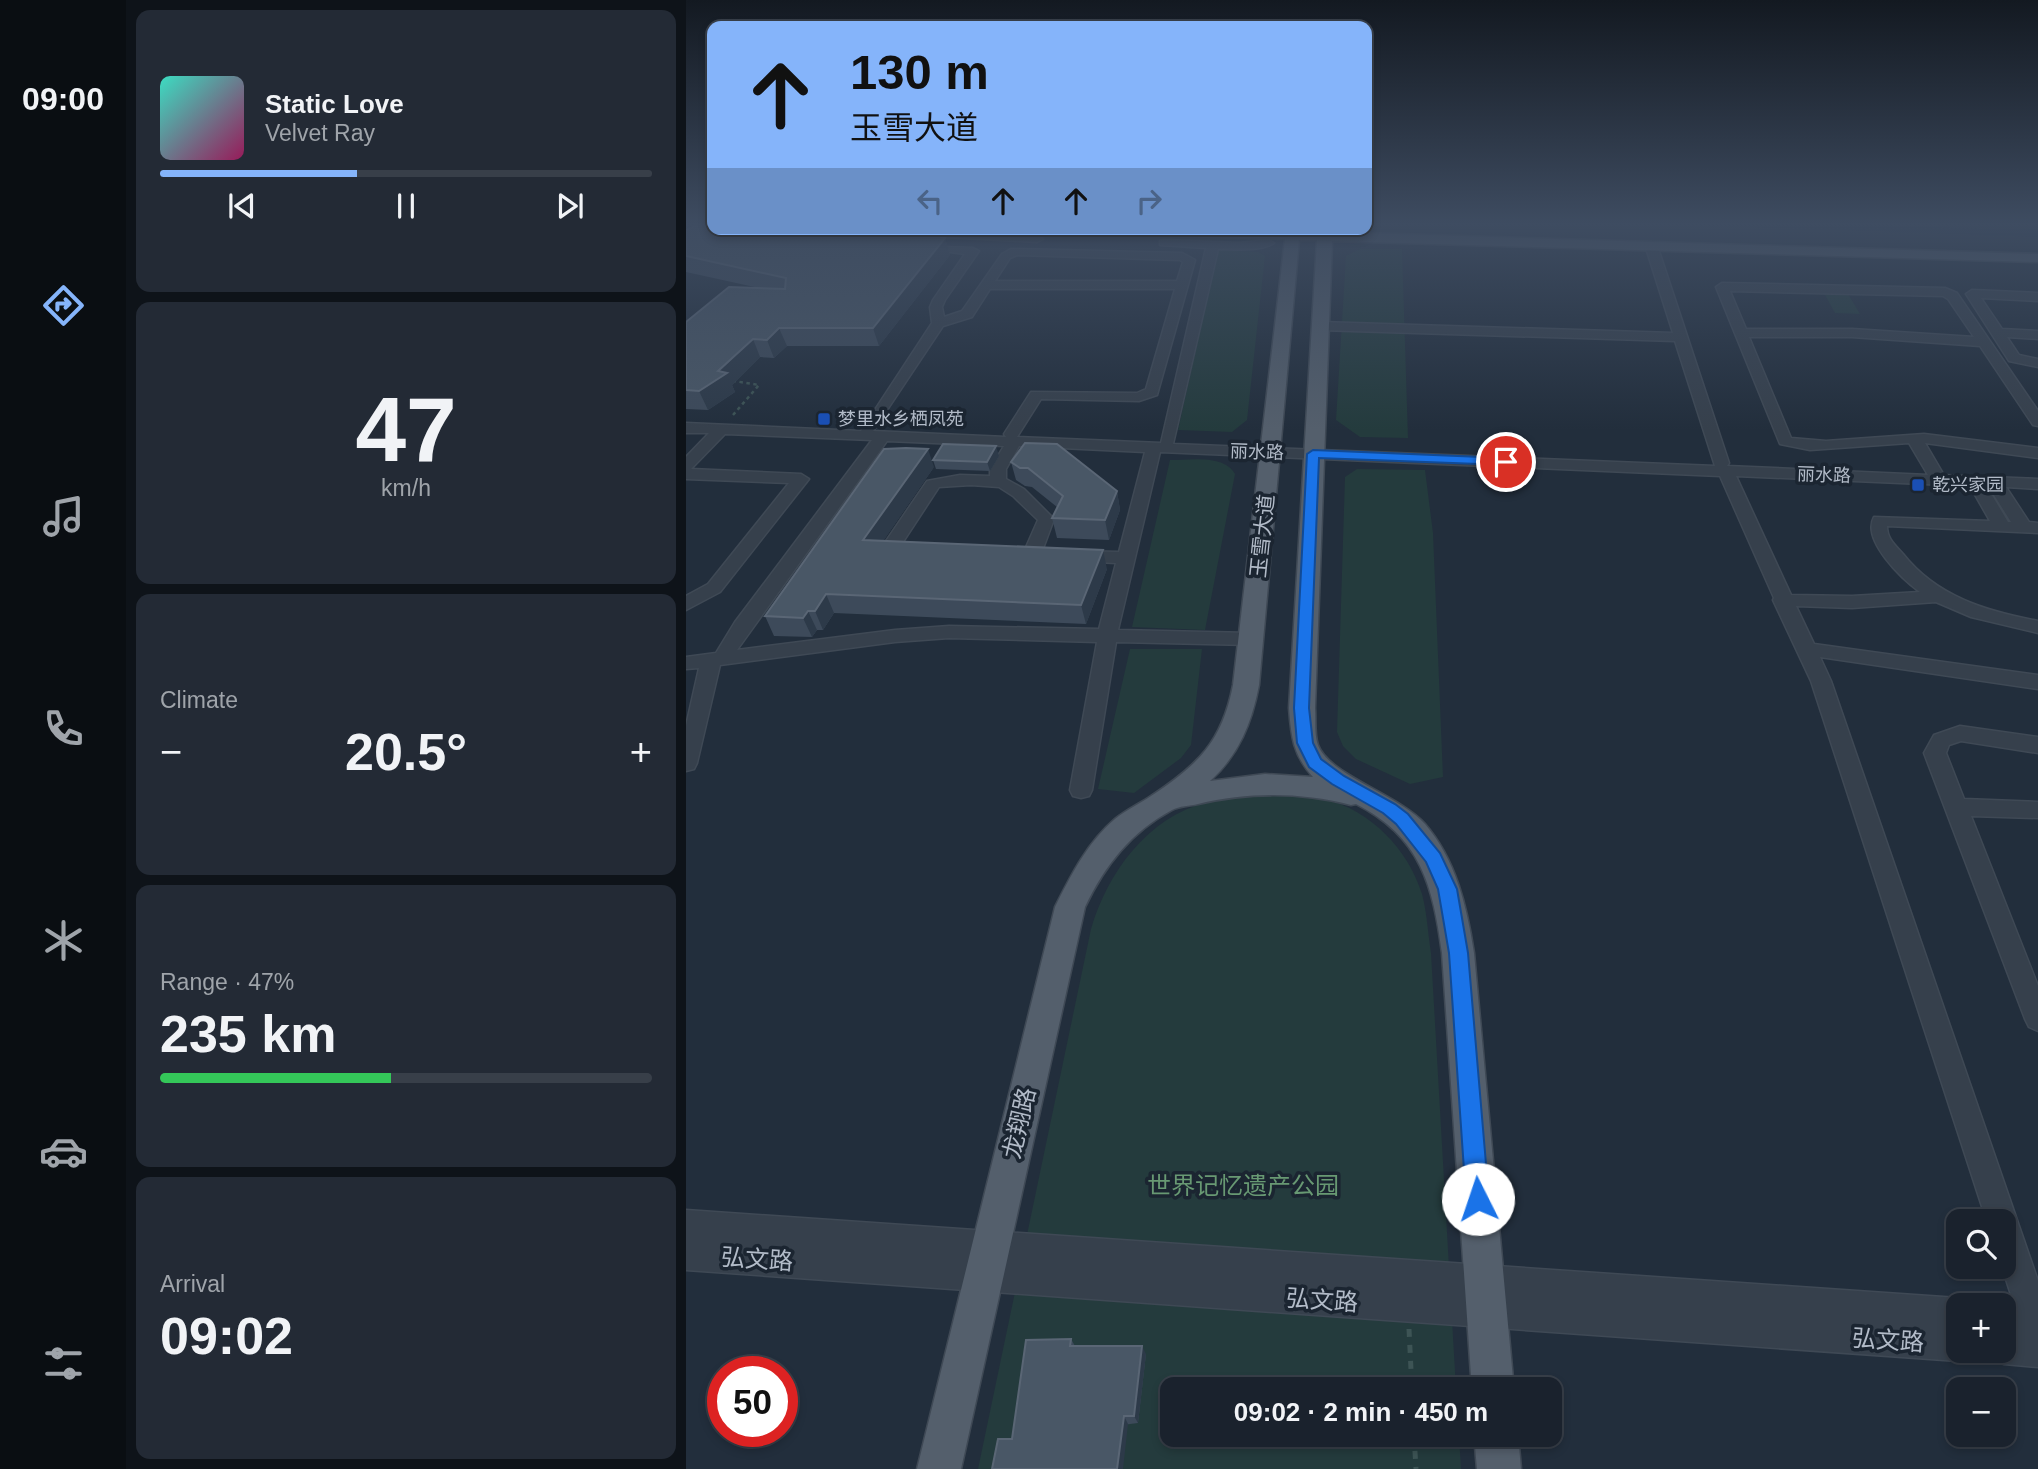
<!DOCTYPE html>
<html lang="en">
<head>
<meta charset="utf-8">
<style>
  :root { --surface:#1a222d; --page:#232a35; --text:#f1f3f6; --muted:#9fa4aa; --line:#383f49; --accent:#85b4fa }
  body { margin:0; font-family:Helvetica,"Noto Sans SC",sans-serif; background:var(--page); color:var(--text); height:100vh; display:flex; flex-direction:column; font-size:26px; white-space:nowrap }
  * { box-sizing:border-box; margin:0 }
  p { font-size:23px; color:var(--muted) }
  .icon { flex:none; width:38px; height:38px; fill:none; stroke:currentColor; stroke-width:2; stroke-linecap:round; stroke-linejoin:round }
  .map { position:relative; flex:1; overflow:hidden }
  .drawer { display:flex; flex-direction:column; gap:10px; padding:10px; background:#0e1319; width:560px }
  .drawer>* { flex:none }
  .hud { position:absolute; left:21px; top:21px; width:665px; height:214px; border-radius:14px; box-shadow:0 4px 10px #0003,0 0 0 2px var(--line); background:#85b4fa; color:#111; overflow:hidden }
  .tools { position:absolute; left:1260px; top:1209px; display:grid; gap:14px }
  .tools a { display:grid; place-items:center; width:70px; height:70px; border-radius:14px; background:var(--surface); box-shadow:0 4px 10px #0003,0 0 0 2px var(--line); font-size:35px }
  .speed { position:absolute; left:21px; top:1356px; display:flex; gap:14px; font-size:35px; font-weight:700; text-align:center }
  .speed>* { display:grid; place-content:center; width:91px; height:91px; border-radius:50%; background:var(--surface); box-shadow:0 4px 10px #0003,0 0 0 2px var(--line); line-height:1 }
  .speed .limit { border:10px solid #d22; background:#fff; color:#111 }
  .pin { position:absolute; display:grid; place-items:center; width:60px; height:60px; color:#fff; margin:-30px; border:4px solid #fff; border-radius:50%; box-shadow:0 2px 7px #0007 }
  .me { position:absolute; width:77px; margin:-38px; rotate:356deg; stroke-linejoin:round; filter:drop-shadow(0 0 5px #0008) }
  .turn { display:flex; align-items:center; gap:24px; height:147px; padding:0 28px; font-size:32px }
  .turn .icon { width:91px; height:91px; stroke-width:2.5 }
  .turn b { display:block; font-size:49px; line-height:60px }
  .lanes { display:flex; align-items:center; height:66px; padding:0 28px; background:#0003; justify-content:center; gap:35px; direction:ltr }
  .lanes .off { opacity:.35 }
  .big { font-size:52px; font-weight:600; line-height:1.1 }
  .drawer .card { flex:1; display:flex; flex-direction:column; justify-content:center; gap:10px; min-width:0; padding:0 24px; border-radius:14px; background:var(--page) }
  .drawer .dial { align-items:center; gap:0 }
  .dial b { font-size:91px; line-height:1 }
  .song { display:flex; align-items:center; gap:21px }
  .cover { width:84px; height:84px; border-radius:10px; background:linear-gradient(135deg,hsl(170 70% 55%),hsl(330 70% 35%)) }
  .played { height:7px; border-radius:4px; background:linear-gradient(90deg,var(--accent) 40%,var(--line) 40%) }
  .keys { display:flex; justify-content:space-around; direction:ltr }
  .heat { display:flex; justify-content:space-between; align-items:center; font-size:38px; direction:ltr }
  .charge { height:10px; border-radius:5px; background:linear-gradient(90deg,#34c759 47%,var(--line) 0) }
  .trip { position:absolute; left:474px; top:1377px; width:402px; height:70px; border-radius:14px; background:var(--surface); box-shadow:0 4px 10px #0003,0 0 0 2px var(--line); font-weight:600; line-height:70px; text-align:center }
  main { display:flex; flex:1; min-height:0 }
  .tabs { display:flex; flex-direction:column; width:126px; justify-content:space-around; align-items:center; background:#0a0e12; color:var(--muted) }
  .tabs .icon { width:49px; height:49px }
  .tabs .selected { color:var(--accent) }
  .tabs b { font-size:32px; color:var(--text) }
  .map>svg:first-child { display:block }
  .green { fill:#243b3d }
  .water { fill:#15253a }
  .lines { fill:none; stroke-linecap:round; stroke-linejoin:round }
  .minor-casing { stroke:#3f4955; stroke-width:3 }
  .major-casing { stroke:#3f4955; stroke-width:3 }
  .path-far1 { stroke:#3d5455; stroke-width:2.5; stroke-dasharray:3.5 3.5; stroke-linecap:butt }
  .path { stroke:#3d5455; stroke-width:5; stroke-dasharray:8 8; stroke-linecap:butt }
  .minor { fill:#36404c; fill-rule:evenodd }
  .major { fill:#545f6c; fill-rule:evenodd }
  .wall { fill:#3d4a5a }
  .shaded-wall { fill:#2d3a49 }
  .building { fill:#495766; stroke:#5a6675; stroke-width:2 }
  .route { fill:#1a73e8; stroke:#114b97; stroke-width:2 }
  .transit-dot { fill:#1a4fb4; stroke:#1b2531; stroke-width:2.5 }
  .labels { text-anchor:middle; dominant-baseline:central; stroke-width:7; stroke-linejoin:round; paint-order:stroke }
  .far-poi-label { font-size:18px; fill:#b2bbc8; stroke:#1b2531; text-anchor:start }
  .far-street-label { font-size:18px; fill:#b2bbc8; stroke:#1b2531 }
  .street-label { font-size:21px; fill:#b2bbc8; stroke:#1b2531 }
  .near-street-label { font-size:24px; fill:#b2bbc8; stroke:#1b2531 }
  .near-park-label { font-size:24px; fill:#689973; stroke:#1b2531 }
</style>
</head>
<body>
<main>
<nav class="tabs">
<b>09:00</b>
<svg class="icon selected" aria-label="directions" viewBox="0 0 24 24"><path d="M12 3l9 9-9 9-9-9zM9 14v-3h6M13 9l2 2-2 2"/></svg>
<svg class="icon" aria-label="music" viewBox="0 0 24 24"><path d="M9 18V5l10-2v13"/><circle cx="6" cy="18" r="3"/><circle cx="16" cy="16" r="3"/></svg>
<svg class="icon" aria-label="phone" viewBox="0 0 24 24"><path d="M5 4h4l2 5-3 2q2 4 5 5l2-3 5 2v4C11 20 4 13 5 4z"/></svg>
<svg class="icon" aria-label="climate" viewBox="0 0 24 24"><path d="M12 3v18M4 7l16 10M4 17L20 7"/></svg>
<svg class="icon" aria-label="car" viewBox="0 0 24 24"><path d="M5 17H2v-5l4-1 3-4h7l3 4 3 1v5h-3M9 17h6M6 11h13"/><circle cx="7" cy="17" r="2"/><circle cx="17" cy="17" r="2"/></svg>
<svg class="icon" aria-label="filters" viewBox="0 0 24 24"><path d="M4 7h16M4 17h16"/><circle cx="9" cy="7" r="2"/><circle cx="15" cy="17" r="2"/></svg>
</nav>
<section class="drawer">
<div class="card">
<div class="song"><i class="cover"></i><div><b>Static Love</b><p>Velvet Ray</p></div></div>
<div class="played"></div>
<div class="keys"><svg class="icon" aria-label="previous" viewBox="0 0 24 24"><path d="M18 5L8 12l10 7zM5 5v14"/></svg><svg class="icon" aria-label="pause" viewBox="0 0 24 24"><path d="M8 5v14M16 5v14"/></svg><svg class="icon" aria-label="next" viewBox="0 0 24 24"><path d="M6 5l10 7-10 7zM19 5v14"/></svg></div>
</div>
<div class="card dial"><b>47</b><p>km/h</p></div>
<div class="card"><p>Climate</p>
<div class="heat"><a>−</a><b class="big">20.5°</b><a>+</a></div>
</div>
<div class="card"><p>Range · 47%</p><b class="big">235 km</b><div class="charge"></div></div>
<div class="card"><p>Arrival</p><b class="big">09:02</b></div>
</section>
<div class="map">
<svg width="1352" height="1469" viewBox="0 0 1352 1469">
  <rect width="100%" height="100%" fill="#222e3c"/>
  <!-- green -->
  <path class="green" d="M674,249h42l6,189 -48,-1 -24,-17 10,-164z
    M532,250l40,2 7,4 -18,164 -15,12 -54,-2z
    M1138,293l24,1 12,20 -25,-1z
    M484,460c20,0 54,-6 65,14l-30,156 -73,-3z
    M671,469l68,1 8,63 10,244 -33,7 -54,-25 -13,-13 -6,-14 8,-255z
    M444,649h72l-11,96 -10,13 -47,35 -36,-4z
    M580,791c19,2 41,3 59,8 46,12 83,50 97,95 5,19 6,40 9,59l25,436 -284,1v45h287l2,34h-483l113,-540c17,-57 56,-111 116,-127 19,-6 40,-8 59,-11z"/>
  <!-- water -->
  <path class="water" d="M1012,225h173l167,6v6z"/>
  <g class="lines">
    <defs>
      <path id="minor" d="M163,229h71l117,7 6,3 -6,3 -183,-10z
        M478,240l75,3 29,-3 6,3c-14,9 -39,6 -56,6l-45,195 542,22 -40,-125 -355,-11 -7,-4 7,-4 353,11 -28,-88 6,-3 6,3 72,218 -2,3 201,9 -19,-32 -99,7 -30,-6 -64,-157 6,-4 223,5 12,5 81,118v15l-5,-1 -53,-79 -128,-9h-103l42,101 35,3 98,-7 114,14v10l-113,-15 17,29 -2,3 98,4v10l-32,-2 23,35 9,1v10l-151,-7c0,13 8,19 16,28 34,43 83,57 135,67v12l-67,-16 -35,-15 -84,6 -56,-2 18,38 224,31v14l-218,-32 11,24 207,600v86l-34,-3 -12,-4 -3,-9h15v-45h-11l11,-5h9l-11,-34 2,-45h-17l-176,-541 -38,-81 1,-2 -54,-122 -560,-24 -42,178 133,3 7,2 3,4 -3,4 -7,2 -135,-3 -24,148 -3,6 -8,2 -8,-2 -3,-6 27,-148 -148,-4 -54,4 -175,23 -23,98 -3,6 -8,2v-45l13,-58 -13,1v-12l30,-4 19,-31 137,-182 -147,-6 -34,35 110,5 8,5 -89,113 -34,18v-14l22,-12 81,-101 -103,-4v-22l23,-24h-23v-10l175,8 71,-108 -2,-16 3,-7 32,-46 -22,-3v-4l30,1 6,3 -34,49 -3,7 2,10 18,-6 40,-57 9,-5 171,4 13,7 -38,135 -18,6 -98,-2 -24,38 144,6 45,-195 -46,-3v-4zM331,255l163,5 3,2 -6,19h-182l15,-23zM304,289h185l-29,100 -9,4 -106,-1 -27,42 2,3 -133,-6 70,-105 29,-9zM1044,291l213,5 5,3 26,38 -122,-8h-106zM201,441l117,5 -14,23v7l-30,-1 -33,6 -43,63 6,7 30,1 3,-4 -3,-4 -17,-2 36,-55 32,-2 28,2 14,9 25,24 -15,34 9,5 9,-5 13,-35 -30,-30 -18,-10v-10l13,-23 126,6 -26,100 -43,-1 -9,5 9,5 40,2 -17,66 -150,-3 -54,4 -158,20zM1050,476l234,10 20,35 -116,-4c-13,23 28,62 46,75l-68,4 -61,-1zM1301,487h2l22,35h-3z
        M1286,290l66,3v8l-57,-3 21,31 36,2v8l-31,-2 12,18 19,4v8l-29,-6 -43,-67z
        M1274,726l78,11v16l-77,-12 -12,4 -3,8 18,46 74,3v16l-67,-2 67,170v45l-9,-4 -4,-8 -101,-266 10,-18z
        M0,1210l1272,88 13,8h-13v45h14l-2,6 -12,4 -1272,-91z"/>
      <path id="major" d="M399,229h215l18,3v-3h14v3l706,22v8l-706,-21 -17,467c1,12 -1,26 3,37 11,30 81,50 107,79 31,36 42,83 49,129l40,437h-42l-30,-437c-9,-67 -21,-116 -86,-149l-5,1c-51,-13 -102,-13 -153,-1 -8,2 -19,2 -26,6 -41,22 -67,55 -87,97l-124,562h-44l138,-562c16,-32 32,-64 60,-88 11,-9 24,-15 36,-23 47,-31 71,-54 82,-111l52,-446 -193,-6zM613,240h18l-28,468c2,28 4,47 24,69l-48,-3 -55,7c29,-26 42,-59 49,-96z
        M788,1435h44l3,34h-44z"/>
    </defs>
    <!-- minor casing -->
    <use href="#minor" class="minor-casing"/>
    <!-- major casing -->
    <use href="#major" class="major-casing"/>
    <!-- path-far1 -->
    <path class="path-far1" d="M47,415l26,-30 -25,-4"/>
    <!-- path -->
    <path class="path" d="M723,1329l3,61
      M728,1435l2,34"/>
    <!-- minor -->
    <use href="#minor" class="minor"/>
    <!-- major -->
    <use href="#major" class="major"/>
  </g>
  <!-- wall -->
  <path class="wall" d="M0,230l189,4 70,4 5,17 -71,91h-92l-13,12 -14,-1 -28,28 3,7 -27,18 -22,-1v-87l73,-34 -73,-16z
    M313,456l-9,15 -54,-2 -3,-9z
    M325,462l106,29 3,19 -11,30 -52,-2 -5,-20 5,-11 -25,-20 -7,-1 -9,-6z
    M248,467l-51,74 224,28 -21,55 -252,-11 -11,17h-6l-5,7 -38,-1 -9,-20z
    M385,1339l4,7 71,8 -8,69 -126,16z"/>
  <!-- shaded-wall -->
  <path class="shaded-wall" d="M182,229h6l4,14 -16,-9z
    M259,238l5,17 -71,91 -6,-18z
    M93,328l8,18 -13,12 -7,-18z
    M67,339l7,18 -28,28 3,7 -27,18 -9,-19z
    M310,446l3,10 -9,15 -3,-9z
    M242,449l6,18 -63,92 -8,-19z
    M431,491l3,19 -11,30 -4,-20z
    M417,550l4,19 -21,55 -5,-19z
    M140,594l8,19 -11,17 -8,-19z
    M122,611l9,19 -5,7 -9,-19z
    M456,1346l4,8 -8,69 -4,-7z
    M438,1416l4,8 -5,45h-6z"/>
  <!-- building -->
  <path class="building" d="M12,225h14v4h156l-6,5 74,1 9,3 -72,90h-94l-12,12 -14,-1 -35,32 9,2 -28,18 -13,-1v-68l43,-35 56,2 1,-11 -100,-22v-26z
    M339,443l32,1 60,47 -12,29 -53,-2 11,-22 -35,-28h-8l-9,-6z
    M257,444l53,2 -9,16 -54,-2z
    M220,448l22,1 -65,91 240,10 -22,55 -255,-11 -11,17h-7l-5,7 -38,-2 119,-167z
    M385,1339l-1,7h72l-8,70h-10l-7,53h-125l6,-30h14l14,-99z"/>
  <!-- sky -->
  <linearGradient id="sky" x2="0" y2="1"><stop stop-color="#131921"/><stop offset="0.52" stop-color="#3e4c61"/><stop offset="1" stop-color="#3e4c61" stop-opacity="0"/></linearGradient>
  <rect width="1352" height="430" fill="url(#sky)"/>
  <!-- route -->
  <path class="route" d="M627,450l193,8 6,4 -6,3 -187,-7 -10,250 4,35 8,16 23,17 51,28 13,10 32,39 17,36 11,64 21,246 -3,8 -8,3 -8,-3 -4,-8 -17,-246 -11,-64 -12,-27 -30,-38 -13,-11 -51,-29 -23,-17 -12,-24 -3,-35 13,-254z"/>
  <!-- markers -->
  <g class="transit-dot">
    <rect x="131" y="412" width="14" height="14" rx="3.5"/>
    <rect x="1225" y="478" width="14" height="14" rx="3.5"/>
  </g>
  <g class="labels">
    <!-- far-poi labels -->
    <g class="far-poi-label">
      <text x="152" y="419">梦里水乡栖凤苑</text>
      <text x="1246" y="485">乾兴家园</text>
    </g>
    <!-- far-street labels -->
    <g class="far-street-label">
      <text transform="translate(571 452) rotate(2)">丽水路</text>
      <text transform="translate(1138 475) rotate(2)">丽水路</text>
    </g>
    <!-- street labels -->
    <g class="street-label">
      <text transform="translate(576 536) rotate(-84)">玉雪大道</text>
    </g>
    <!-- near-street labels -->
    <g class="near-street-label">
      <text transform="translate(333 1123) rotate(-77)">龙翔路</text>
      <text transform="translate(71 1259) rotate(4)">弘文路</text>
      <text transform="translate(636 1300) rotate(4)">弘文路</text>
      <text transform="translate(1202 1340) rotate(4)">弘文路</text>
    </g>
    <!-- near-park labels -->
    <g class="near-park-label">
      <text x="557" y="1185">世界记忆遗产公园</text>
    </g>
  </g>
</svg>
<div class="tools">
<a><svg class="icon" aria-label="search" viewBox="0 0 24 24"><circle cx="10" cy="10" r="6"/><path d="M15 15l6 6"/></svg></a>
<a>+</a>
<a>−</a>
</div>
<div class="speed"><div class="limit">50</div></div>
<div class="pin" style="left:820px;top:462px;background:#d93025"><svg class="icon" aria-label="arrive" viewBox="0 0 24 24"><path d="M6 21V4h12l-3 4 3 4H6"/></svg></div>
<svg class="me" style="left:792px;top:1199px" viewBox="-20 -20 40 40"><circle r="19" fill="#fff"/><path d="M0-13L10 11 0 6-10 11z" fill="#1a73e8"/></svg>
<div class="trip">09:02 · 2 min · 450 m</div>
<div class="hud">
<div class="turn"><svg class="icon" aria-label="ahead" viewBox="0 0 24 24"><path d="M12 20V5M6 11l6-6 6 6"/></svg><div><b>130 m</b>玉雪大道</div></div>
<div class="lanes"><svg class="icon off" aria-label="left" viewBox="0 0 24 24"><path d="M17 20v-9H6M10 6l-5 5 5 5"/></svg><svg class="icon" aria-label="ahead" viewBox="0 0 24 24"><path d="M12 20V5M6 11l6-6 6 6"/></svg><svg class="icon" aria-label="ahead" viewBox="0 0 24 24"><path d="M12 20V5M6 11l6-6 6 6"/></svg><svg class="icon off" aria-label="right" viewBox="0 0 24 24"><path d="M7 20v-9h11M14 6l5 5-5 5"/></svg></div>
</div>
</div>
</main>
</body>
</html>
